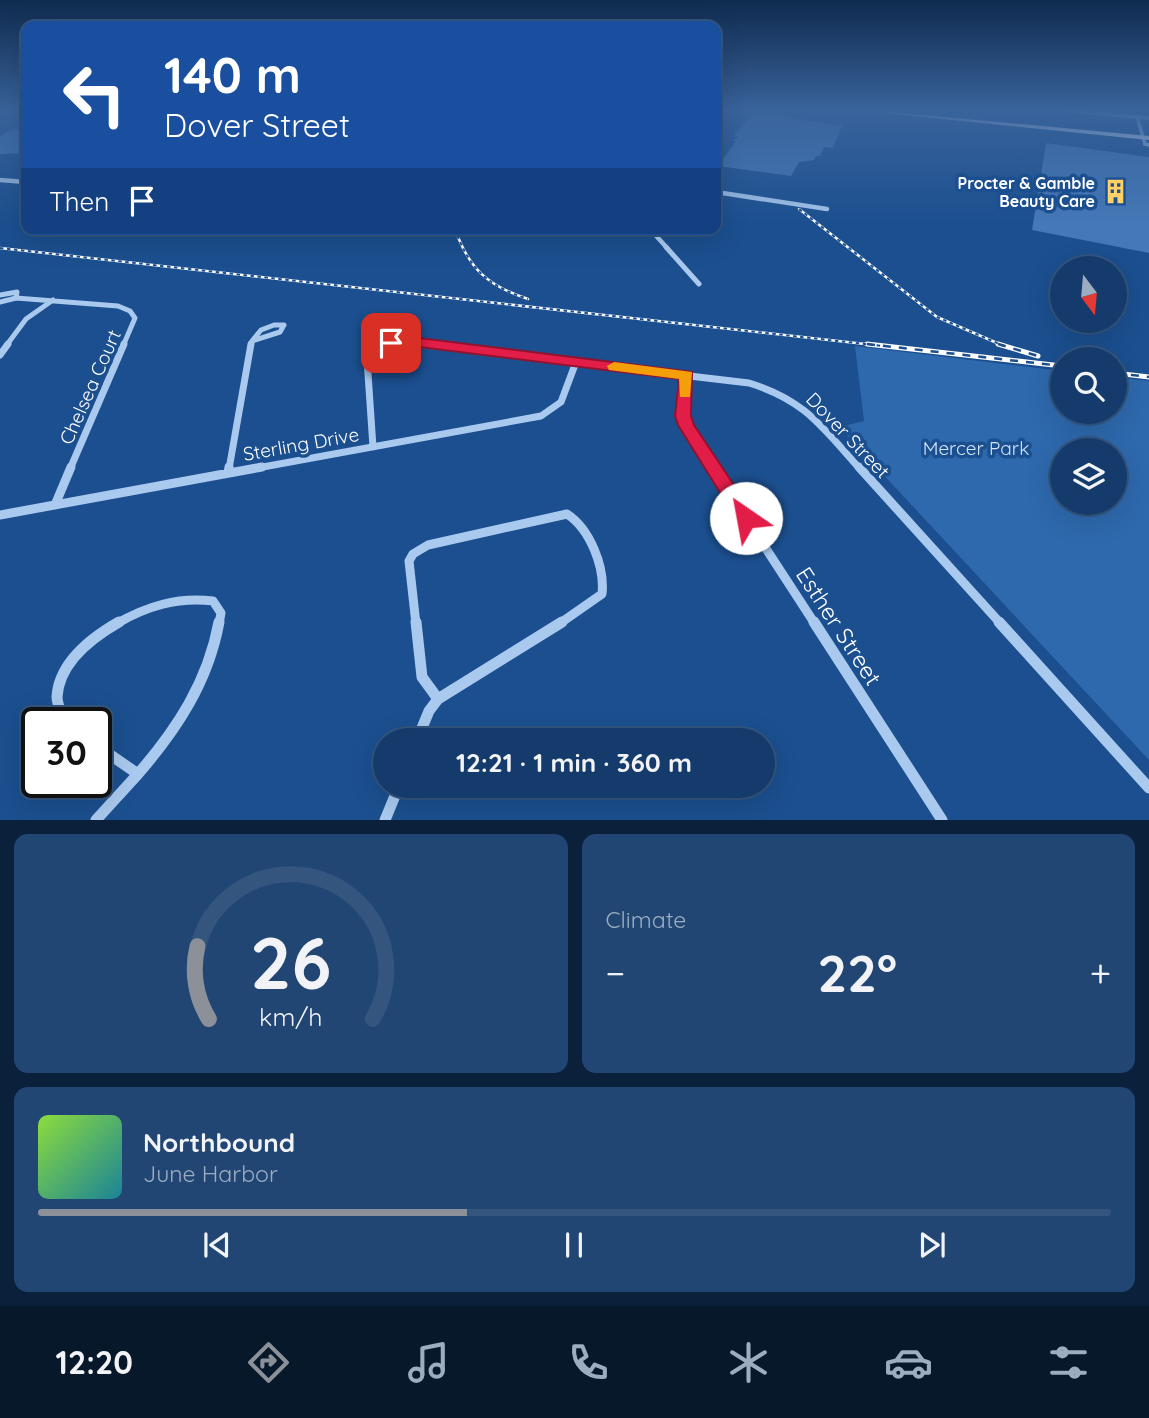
<!DOCTYPE html>
<html lang="en">
<head>
<meta charset="utf-8">
<style>
  :root { --surface:#143b6b; --page:#214673; --text:#f1f3f6; --muted:#9dadc1; --line:#33557e; --accent:#8c9099 }
  body { margin:0; font-family:Quicksand,sans-serif; background:var(--page); color:var(--text); height:100vh; display:flex; flex-direction:column; font-size:26px; white-space:nowrap }
  * { box-sizing:border-box; margin:0 }
  p { font-size:23px; color:var(--muted) }
  .icon { flex:none; width:38px; height:38px; fill:none; stroke:currentColor; stroke-width:2; stroke-linecap:round; stroke-linejoin:round }
  .map { position:relative; height:820px; overflow:hidden }
  .details { display:flex; flex-direction:column; gap:14px; padding:14px; background:#0b203b; flex:1 }
  .details>* { flex:none }
  .banner { position:absolute; left:21px; top:21px; width:700px; height:214px; border-radius:14px; box-shadow:0 7px 28px #0002,0 0 0 2px var(--line); background:#1a4fa0; color:#fff; overflow:hidden }
  .needle { width:46px; rotate:164deg }
  .buttons { position:absolute; left:1050px; top:256px; display:grid; gap:14px }
  .buttons a { display:grid; place-items:center; width:77px; height:77px; border-radius:50%; background:var(--surface); box-shadow:0 7px 28px #0002,0 0 0 2px var(--line); font-size:35px }
  .speed { position:absolute; left:21px; top:707px; display:flex; gap:14px; font-size:35px; font-weight:700; text-align:center }
  .speed>* { display:grid; place-content:center; width:91px; height:91px; border-radius:50%; background:var(--surface); box-shadow:0 7px 28px #0002,0 0 0 2px var(--line); line-height:1 }
  .speed .limit { border:4px solid #111; border-radius:10px; background:#fff; color:#111 }
  .pin { position:absolute; display:grid; place-items:center; width:60px; height:60px; color:#fff; margin:-30px; border-radius:14px; box-shadow:0 4px 10px #0006 }
  .me { position:absolute; width:77px; margin:-38px; rotate:327deg; stroke-linejoin:round; filter:drop-shadow(0 0 5px #0008) }
  .turn { display:flex; align-items:center; gap:24px; height:147px; padding:0 28px; font-size:32px }
  .turn .icon { width:91px; height:91px; stroke-width:2.5 }
  .turn b { display:block; font-size:49px; line-height:60px }
  .then { display:flex; align-items:center; height:66px; padding:0 28px; background:#0003; gap:14px; font-size:26px }
  .big { font-size:52px; font-weight:700; line-height:1.1 }
  .details .tile { flex:1; display:flex; flex-direction:column; justify-content:center; gap:10px; min-width:0; padding:0 24px; border-radius:14px; background:var(--page) }
  .details .dial { align-items:center; gap:0 }
  .dial svg { height:182px; overflow:visible; fill:none; stroke:var(--line); stroke-width:7; stroke-linecap:round; text-anchor:middle }
  .dial text { fill:var(--text); stroke:none }
  .song { display:flex; align-items:center; gap:21px }
  .cover { width:84px; height:84px; border-radius:10px; background:linear-gradient(135deg,hsl(90 70% 55%),hsl(190 70% 35%)) }
  .played { height:7px; border-radius:4px; background:linear-gradient(90deg,var(--accent) 40%,var(--line) 40%) }
  .keys { display:flex; justify-content:space-around; direction:ltr }
  .heat { display:flex; justify-content:space-between; align-items:center; font-size:38px; direction:ltr }
  .details .tiles { flex:1; display:grid; gap:14px; grid-template-columns:1fr 1fr }
  .tile:last-child { grid-column:span 2 }
  .trip { position:absolute; left:373px; top:728px; width:402px; height:70px; border-radius:35px; background:var(--surface); box-shadow:0 7px 28px #0002,0 0 0 2px var(--line); font-weight:700; line-height:70px; text-align:center }
  .dock { display:flex; height:112px; justify-content:space-around; align-items:center; background:#08182b; color:var(--muted) }
  .dock .icon { width:49px; height:49px }
  .dock .current { color:var(--accent) }
  .dock b { font-size:32px; color:var(--text) }
  .map>svg:first-child { display:block }
  .green { fill:#2e69ad; fill-rule:evenodd }
  .building { fill:#4478b7 }
  .lines { fill:none; stroke-linecap:round; stroke-linejoin:round }
  .minor-far5 { stroke:#a9c9ee; stroke-width:3.5 }
  .minor-far4 { stroke:#a9c9ee; stroke-width:4.5 }
  .minor-far3 { stroke:#a9c9ee; stroke-width:5 }
  .minor-far2 { stroke:#a9c9ee; stroke-width:7 }
  .minor-far1 { stroke:#a9c9ee; stroke-width:9 }
  .minor { stroke:#a9c9ee; stroke-width:11 }
  .tertiary { fill:#a9c9ee; fill-rule:evenodd }
  .primary { fill:#f0f6ff; fill-rule:evenodd }
  .rail-far1-casing { stroke:#fff; stroke-width:2.5 }
  .rail-casing { stroke:#fff; stroke-width:5 }
  .rail-far1 { stroke:#1b4f8f; stroke-width:2; stroke-dasharray:3.5; stroke-linecap:butt }
  .rail { stroke:#1b4f8f; stroke-width:2.5; stroke-dasharray:8; stroke-linecap:butt }
  .route { fill:#e11d48; stroke:#92132f; stroke-width:2 }
  .slow { fill:#f59e0b }
  .labels { text-anchor:middle; dominant-baseline:central; stroke-width:7; stroke-linejoin:round; paint-order:stroke }
  .far-poi-label { font-size:16px; font-weight:bold; fill:#fff; stroke:#1b4f8f; text-anchor:end }
  .street-label { font-size:19px; fill:#fff; stroke:#1b4f8f }
  .park-label { font-size:19px; fill:#cfe3fa; stroke:#1b4f8f }
  .near-street-label { font-size:23px; fill:#fff; stroke:#1b4f8f }
</style>
</head>
<body>
<div class="map">
<svg width="1149" height="820" viewBox="0 0 1149 820">
  <rect width="100%" height="100%" fill="#1b4f8f"/>
  <!-- green -->
  <path class="green" d="M855,346l207,25v40h53v-34l34,4v379l-310,-333 25,-6zM1062,450h53v52h-53z"/>
  <!-- building -->
  <path class="building" d="M755,112l37,4 -2,2 52,8 -9,22 -9,-1 -4,9h-4l-2,4 -15,2 -8,14 -73,-10 18,-25h-3l5,-5 -4,-1z
    M26,129v24l-26,1v-18l11,-6z
    M1046,143l103,14v96l-117,-23z"/>
  <g class="lines">
    <!-- minor-far5 -->
    <path class="minor-far5" d="M1068,111l81,7
      M1137,117l8,27"/>
    <!-- minor-far4 -->
    <path class="minor-far4" d="M0,180l26,2
      M716,192l111,17
      M650,229l18,20"/>
    <!-- minor-far3 -->
    <path class="minor-far3" d="M666,247l33,37
      M0,295l17,-3 -1,6
      M0,302l16,-4 102,8 12,5 5,7 -12,28
      M274,325h10l-4,7 -28,9 9,-11z
      M6,346l20,-27 27,-19
      M251,346l1,-5
      M385,346l13,-4 35,4"/>
    <!-- minor-far2 -->
    <path class="minor-far2" d="M418,344l331,39c56,17 73,44 111,86
      M0,355l8,-11
      M687,375l-4,42 31,52
      M373,447l-6,-88 8,-10 15,-5
      M70,469l54,-125
      M229,469l22,-125
      M252,469l289,-53 20,-14 15,-40"/>
    <!-- minor-far1 -->
    <path class="minor-far1" d="M713,467l102,157
      M859,467l142,157
      M228,473l1,-6
      M55,505l16,-38
      M0,515l262,-48
      M116,624c31,-18 61,-27 97,-23l8,12 -2,11
      M416,624l-7,-63 4,-7 15,-9 139,-31c23,15 38,53 35,80l-43,30"/>
    <!-- minor -->
    <path class="minor" d="M416,622l6,55 16,22 124,-77
      M814,622l128,198
      M999,622l150,166
      M65,723c-3,-8 -8,-18 -8,-26 2,-35 34,-59 62,-75
      M417,740l12,-29 9,-12
      M96,745l42,29c39,-45 70,-92 81,-152
      M96,820l42,-46
      M385,820l14,-34"/>
    <!-- tertiary -->
    <path class="tertiary" d="M1143,143h6v4l-6,-2z"/>
    <!-- primary -->
    <path class="primary" d="M881,111l268,25v4l-265,-27z"/>
    <defs>
      <path id="rail-far1" d="M799,209l138,108 67,29
        M455,229c14,40 33,57 73,70
        M0,248l883,98"/>
      <path id="rail" d="M867,344l195,22
        M998,344l40,12
        M1115,373l34,4"/>
    </defs>
    <!-- rail-far1 casing -->
    <use href="#rail-far1" class="rail-far1-casing"/>
    <!-- rail casing -->
    <use href="#rail" class="rail-casing"/>
    <!-- rail-far1 -->
    <use href="#rail-far1" class="rail-far1"/>
    <!-- rail -->
    <use href="#rail" class="rail"/>
  </g>
  <!-- sky -->
  <linearGradient id="sky" x2="0" y2="1"><stop stop-color="#0f2b4f"/><stop offset="0.49" stop-color="#39639b"/><stop offset="1" stop-color="#39639b" stop-opacity="0"/></linearGradient>
  <rect width="1149" height="225" fill="url(#sky)"/>
  <!-- route -->
  <path class="route" d="M411,337l281,35 -1,44 3,9 62,93 -3,5h-14l-61,-98 -3,-9 4,-37 -268,-33 -20,1 -7,-4 7,-4z"/>
  <!-- slow -->
  <path class="slow" d="M614,362l78,10 -2,25h-10l-1,-18 -70,-9 -2,-4z"/>
  <!-- icons -->
  <defs>
    <symbol id="building-bare" viewBox="-9 -9 18 18"><path d="M-4-6H4V6H1V3H-1V6H-4ZM-2.5-4.3h1.7v1.8h-1.7ZM.8-4.3h1.7v1.8H.8ZM-2.5-1h1.7V.8h-1.7ZM.8-1h1.7V.8H.8Z" fill="#ffd166" stroke="#1b4f8f" stroke-width="2.5" paint-order="stroke"/></symbol>
  </defs>
  <g fill-rule="evenodd">
    <use href="#building-bare" x="1098" y="174" width="35" height="35"/>
  </g>
  <g class="labels">
    <!-- far-poi labels -->
    <g class="far-poi-label">
      <text x="1095" y="183">Procter &amp; Gamble<tspan x="1095" dy="18">Beauty Care</tspan></text>
    </g>
    <!-- street labels -->
    <g class="street-label">
      <text transform="translate(90 387) rotate(-66)">Chelsea Court</text>
      <text transform="translate(848 435) rotate(46)">Dover Street</text>
      <text transform="translate(301 444) rotate(-10)">Sterling Drive</text>
    </g>
    <!-- park labels -->
    <g class="park-label">
      <text x="976" y="448">Mercer Park</text>
    </g>
    <!-- near-street labels -->
    <g class="near-street-label">
      <text transform="translate(839 626) rotate(57)">Esther Street</text>
    </g>
  </g>
</svg>
<div class="buttons">
<a><svg class="needle" viewBox="-14 -14 28 28"><path d="M0-13l5 13h-10z" fill="#e53935"/><path d="M0 13l5-13h-10z" fill="#9dadc1"/></svg></a>
<a><svg class="icon" aria-label="search" viewBox="0 0 24 24"><circle cx="10" cy="10" r="6"/><path d="M15 15l6 6"/></svg></a>
<a><svg class="icon" aria-label="layers" viewBox="0 0 24 24"><path d="M12 4l9 5-9 5-9-5zM3 14l9 5 9-5"/></svg></a>
</div>
<div class="speed"><div class="limit">30</div></div>
<div class="pin" style="left:391px;top:343px;background:#d93025"><svg class="icon" aria-label="arrive" viewBox="0 0 24 24"><path d="M6 21V4h12l-3 4 3 4H6"/></svg></div>
<svg class="me" style="left:746px;top:518px" viewBox="-20 -20 40 40"><circle r="19" fill="#fff"/><path d="M0-13L10 11 0 6-10 11z" fill="#e11d48"/></svg>
<div class="trip">12:21 · 1 min · 360 m</div>
<div class="banner">
<div class="turn"><svg class="icon" aria-label="left" viewBox="0 0 24 24"><path d="M17 20v-9H6M10 6l-5 5 5 5"/></svg><div><b>140 m</b>Dover Street</div></div>
<div class="then">Then<svg class="icon" aria-label="arrive" viewBox="0 0 24 24"><path d="M6 21V4h12l-3 4 3 4H6"/></svg></div>
</div>
</div>
<section class="details">
<div class="tiles">
<div class="tile dial"><svg viewBox="0 0 100 80">
<path d="M14 69A42 42 0 1 1 86 69"/>
<path d="M14 69A42 42 0 0 1 9 37" stroke="#8c9099"/>
<text x="50" y="56" font-size="32" font-weight="700">26</text>
<text x="50" y="72" font-size="11">km/h</text>
</svg></div>
<div class="tile"><p>Climate</p>
<div class="heat"><a>−</a><b class="big">22°</b><a>+</a></div>
</div>
<div class="tile">
<div class="song"><i class="cover"></i><div><b>Northbound</b><p>June Harbor</p></div></div>
<div class="played"></div>
<div class="keys"><svg class="icon" aria-label="previous" viewBox="0 0 24 24"><path d="M18 5L8 12l10 7zM5 5v14"/></svg><svg class="icon" aria-label="pause" viewBox="0 0 24 24"><path d="M8 5v14M16 5v14"/></svg><svg class="icon" aria-label="next" viewBox="0 0 24 24"><path d="M6 5l10 7-10 7zM19 5v14"/></svg></div>
</div>
</div>
</section>
<nav class="dock">
<b>12:20</b>
<svg class="icon current" aria-label="directions" viewBox="0 0 24 24"><path d="M12 3l9 9-9 9-9-9zM9 14v-3h6M13 9l2 2-2 2"/></svg>
<svg class="icon" aria-label="music" viewBox="0 0 24 24"><path d="M9 18V5l10-2v13"/><circle cx="6" cy="18" r="3"/><circle cx="16" cy="16" r="3"/></svg>
<svg class="icon" aria-label="phone" viewBox="0 0 24 24"><path d="M5 4h4l2 5-3 2q2 4 5 5l2-3 5 2v4C11 20 4 13 5 4z"/></svg>
<svg class="icon" aria-label="climate" viewBox="0 0 24 24"><path d="M12 3v18M4 7l16 10M4 17L20 7"/></svg>
<svg class="icon" aria-label="car" viewBox="0 0 24 24"><path d="M5 17H2v-5l4-1 3-4h7l3 4 3 1v5h-3M9 17h6M6 11h13"/><circle cx="7" cy="17" r="2"/><circle cx="17" cy="17" r="2"/></svg>
<svg class="icon" aria-label="filters" viewBox="0 0 24 24"><path d="M4 7h16M4 17h16"/><circle cx="9" cy="7" r="2"/><circle cx="15" cy="17" r="2"/></svg>
</nav>
</body>
</html>
